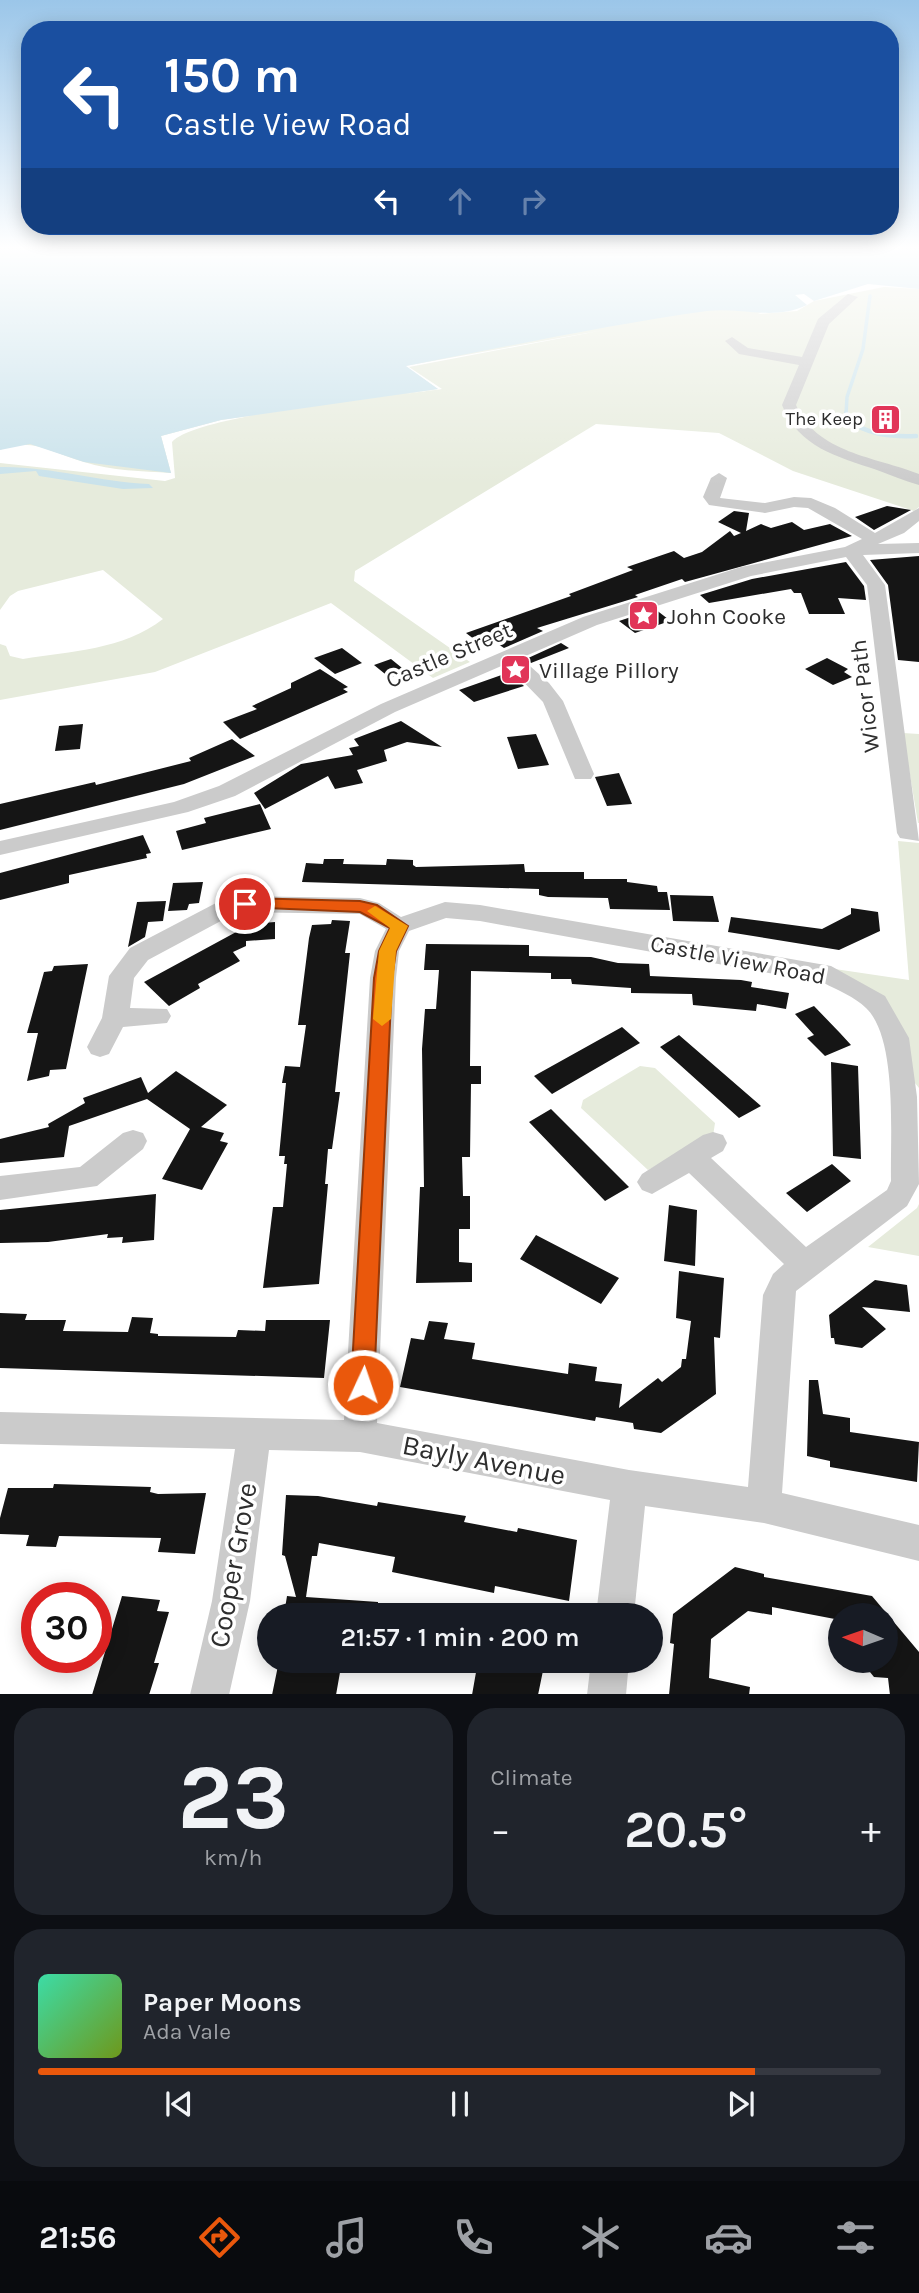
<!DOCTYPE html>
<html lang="en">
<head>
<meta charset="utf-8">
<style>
  :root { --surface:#171b24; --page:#20242c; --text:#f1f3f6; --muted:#9ea1a6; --line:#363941; --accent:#ea580c }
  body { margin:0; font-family:Karla,sans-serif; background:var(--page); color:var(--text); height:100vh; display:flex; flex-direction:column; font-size:26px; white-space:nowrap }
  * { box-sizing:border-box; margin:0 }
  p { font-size:23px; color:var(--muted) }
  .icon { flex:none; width:38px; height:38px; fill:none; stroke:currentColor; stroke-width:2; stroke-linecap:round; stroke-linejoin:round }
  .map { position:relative; height:1694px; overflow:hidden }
  .details { display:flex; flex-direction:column; gap:14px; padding:14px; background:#0d0f14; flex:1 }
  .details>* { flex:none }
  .hud { position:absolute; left:21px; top:21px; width:878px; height:214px; border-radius:28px; box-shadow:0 4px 18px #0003; background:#1a4fa0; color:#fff; overflow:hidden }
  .needle { width:46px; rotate:272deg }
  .fabs { position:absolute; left:828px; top:1603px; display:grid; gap:14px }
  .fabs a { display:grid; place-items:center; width:70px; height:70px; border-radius:50%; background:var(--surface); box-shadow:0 4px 18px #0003; font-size:35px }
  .speed { position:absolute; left:21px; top:1582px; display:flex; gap:14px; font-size:35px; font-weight:700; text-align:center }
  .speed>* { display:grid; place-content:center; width:91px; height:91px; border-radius:50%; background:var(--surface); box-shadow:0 4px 18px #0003; line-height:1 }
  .speed .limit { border:10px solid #d22; background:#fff; color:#111 }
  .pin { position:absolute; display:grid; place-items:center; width:60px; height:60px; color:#fff; margin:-30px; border:4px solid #fff; border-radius:50%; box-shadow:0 2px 7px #0007 }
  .me { position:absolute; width:77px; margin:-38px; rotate:3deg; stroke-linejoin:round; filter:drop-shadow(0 0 5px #0008) }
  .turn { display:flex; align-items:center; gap:24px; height:147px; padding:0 28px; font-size:32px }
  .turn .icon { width:91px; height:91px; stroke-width:2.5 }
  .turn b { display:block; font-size:49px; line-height:60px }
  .lanes { display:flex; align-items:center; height:66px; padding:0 28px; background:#0003; justify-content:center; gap:35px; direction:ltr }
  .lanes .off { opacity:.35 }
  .big { font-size:52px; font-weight:600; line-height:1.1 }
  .details .tile { flex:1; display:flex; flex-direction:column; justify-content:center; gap:10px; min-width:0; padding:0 24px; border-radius:28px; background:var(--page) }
  .details .dial { align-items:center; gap:0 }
  .dial b { font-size:91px; line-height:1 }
  .song { display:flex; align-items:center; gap:21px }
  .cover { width:84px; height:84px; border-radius:10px; background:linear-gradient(135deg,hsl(160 70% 55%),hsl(80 70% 35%)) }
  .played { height:7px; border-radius:4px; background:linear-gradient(90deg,var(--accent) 85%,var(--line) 85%) }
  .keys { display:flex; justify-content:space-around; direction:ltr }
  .heat { display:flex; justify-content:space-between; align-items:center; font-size:38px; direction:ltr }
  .details .tiles { flex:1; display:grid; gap:14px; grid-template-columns:1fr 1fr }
  .tile:last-child { grid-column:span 2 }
  .trip { position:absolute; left:257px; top:1603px; width:406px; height:70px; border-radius:35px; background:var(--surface); box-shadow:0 4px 18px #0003; font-weight:600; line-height:70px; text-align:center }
  .menu { display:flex; height:112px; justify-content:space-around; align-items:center; background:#090b0e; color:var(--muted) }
  .menu .icon { width:49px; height:49px }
  .menu .current { color:var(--accent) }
  .menu b { font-size:32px; color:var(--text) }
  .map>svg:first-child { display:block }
  .green { fill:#e6ebdc }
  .water { fill:#c9e2eb }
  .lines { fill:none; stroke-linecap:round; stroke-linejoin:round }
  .stream-far1 { stroke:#c9e2eb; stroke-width:3.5 }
  .stream { stroke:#c9e2eb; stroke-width:4.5 }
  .building { fill:#151515 }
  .minor { fill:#cbcbcb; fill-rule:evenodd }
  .route { fill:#ea580c; stroke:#983908; stroke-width:2 }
  .slow { fill:#f59e0b }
  .labels { text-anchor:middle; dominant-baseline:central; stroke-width:7; stroke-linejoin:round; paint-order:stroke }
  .far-poi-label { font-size:19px; fill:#2e2e2e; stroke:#fff; text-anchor:end }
  .poi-label { font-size:23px; fill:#2e2e2e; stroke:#fff; text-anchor:start }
  .street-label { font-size:23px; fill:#2e2e2e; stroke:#fff }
  .near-street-label { font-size:28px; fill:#2e2e2e; stroke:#fff }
</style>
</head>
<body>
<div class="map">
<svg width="919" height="1695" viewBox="0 0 919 1695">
  <rect width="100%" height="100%" fill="#fff"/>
  <!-- green -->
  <path class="green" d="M0,247h889l-131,67 39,-3 17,-10 70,-14 35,2v218l-5,4 -121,-40 -74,-38 -123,-9 -241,147 -1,10 116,81 -37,16 -102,-75 -176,69 -155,28v-56l6,2 4,10 13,3c48,-8 100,-9 140,-40l-60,-49 -85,21 -8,5 -10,14v-147l165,18 10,-3 -3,-36c25,-28 223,-46 270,-53l-33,-22 195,-37 -199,36 33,23 -217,31 -60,16 10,37c-29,-2 -59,-2 -87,-11 -30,-8 -52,-26 -84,-12z
    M903,733l16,1v89h-1z
    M898,841l21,2v245l-8,-10 -11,-55 -72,-55 81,12z
    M640,1066l15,2 60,55 -2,13 -65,34 -67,-62 2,-8z
    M919,1204v52l-51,-9 49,-39z"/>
  <!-- water -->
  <path class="water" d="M0,247h919v42l-51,-5 -54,17 -10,-7 -9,1 12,10c-33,16 -66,2 -100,6 -101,14 -201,36 -301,55l32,23 -217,31 -60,16 10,37 -87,-11 -54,-18 -30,6z
    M0,467c50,-1 99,15 149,17l4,4 -30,1 -84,-13 -3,-5 -36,3z"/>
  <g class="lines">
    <!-- stream-far1 -->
    <path class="stream-far1" d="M846,415l1,-18 16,-48 7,-53"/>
    <!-- stream -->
    <path class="stream" d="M846,413v5c20,17 45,19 70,18"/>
  </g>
  <!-- building -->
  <path class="building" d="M887,506l24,4 -37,20 -19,-13z
    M734,511l15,2 -3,18 15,-7 10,4 21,-6 12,8 26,-6 22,12 -167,46 -3,-3 -47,16 3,2 -101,31 6,3 -39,17 -9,-6 -12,4 -17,-13 105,-37 -2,-2 64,-24 -6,-3 47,-16 10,7 18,-6 28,-21 4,5 7,-3 -23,-11z
    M919,556v106l-21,-2 -10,-75 -18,-25z
    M846,562l18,24 2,14 -28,-2 7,16h-36l-8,-21h-7l-3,-4 -82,14 -9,-8 52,-16z
    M655,609l13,10 -4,1 3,2 -32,11 -16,-12z
    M561,643l8,5 -38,15 -5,-4z
    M342,648l20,15 -27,11 -21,-16z
    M827,658l21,11 -4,3 8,5 -19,8 -28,-16z
    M391,659l16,13 -17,6 -16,-13z
    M320,669l28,18 -5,2 5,3 -108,47 -17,-17 34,-13 -5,-3 39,-18v-5z
    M510,672l14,14 -50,16 -15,-12z
    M401,721l41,26 -35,-5 -23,8 3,11 -30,9 6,13 -28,6 -7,-13 -63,33 -11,-16 47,-29 52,-9 -4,-7 10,-2 -5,-7z
    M83,724l-3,25 -25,2 4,-25z
    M536,734l13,31 -31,4 -11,-32z
    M232,739l23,17 -71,28 -184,46v-26l95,-22 1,3 95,-24 -2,-3z
    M619,773l13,31 -25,2 -12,-29z
    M260,804l11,25 -89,21 -6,-19 30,-8 -2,-5z
    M143,835l8,18 -5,1 1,4 -78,17v8l-69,17v-27z
    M324,859h20l-1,5 43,1 1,-6 26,1v5l3,2 108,-3 1,8h59v7h43v3l30,4 1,6h9l3,18 -60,-1 -2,-11 -60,-1 -9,-2v-6l-237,-7 4,-19 17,1z
    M203,882l-4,21 -10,1 -2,6 -19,1 5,-28z
    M670,895l43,1 6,26 -46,-1z
    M166,901l-3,20 -15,1 -3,15 -17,10 9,-45z
    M851,908l27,4 2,19 -41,19 -111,-18 3,-15 91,12 29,-15z
    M332,920l18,1 -5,32h5l-15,139h5l-8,57h-4l-3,35h3l-9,100 -56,4 10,-81h10l4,-43h-3l1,-8h-6l7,-73h-4l3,-17 15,1 6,-42h-8l11,-87 3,-13 19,-1z
    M275,922v17l-29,2v5l-13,6 7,9 -42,23 2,4 -31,18 -25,-24 94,-51 2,-6z
    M426,944l103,1v11l62,1 27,6 31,1 1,12 91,4 11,2 -1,5 38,6 -3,16 -29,-5 -1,7 -63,-6 -1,-11 -61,-1v-5l-59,-4 -1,-5h-20v-6l-80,-2 -1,95h11v18h-10l-1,73h-8l1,39h7v33h-11v33l13,1v19l-56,1 4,-96h4l-2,-138 3,-40h11l3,-39h-15z
    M88,964l-22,105 -16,1 -1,6 -22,5 11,-48h-11l17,-61 8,-1 2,-5z
    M814,1006l26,27 11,12 -26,11 -18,-18 7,-3 -19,-21z
    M622,1027l18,16 -88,51 -18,-18z
    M679,1035l82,71 -22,12 -79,-71z
    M831,1062l27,4 3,93 -28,-3z
    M176,1071l51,34 -26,22 23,6 -4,8 8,2 -26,47 -40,-11 28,-50 -43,-30 -78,27 -5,31 -64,6v-24l49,-12 -1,-3 37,-21 -2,-5 58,-21 7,16z
    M551,1109l78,78 -24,14 -76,-79z
    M832,1164l19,17 -44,31 -21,-19z
    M156,1194l-2,46 -32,3 1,-6 -16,1 1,-4 -60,8 -48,1v-33z
    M669,1205l28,5 -2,56 -31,-5z
    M536,1235l83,43 -18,26 -81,-45z
    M679,1271l45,7 -4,60 -6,-1 2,57 -55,39 -27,-4 -1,-6 -37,-6 -1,4 -195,-34 11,-49 13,2 5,-19 19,2 -4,16 31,4 -3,16 96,15 1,-11 28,4 -2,14 27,3 -3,24 39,-30 4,4 19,-15 1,-8h4l5,-38 -15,-3z
    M875,1280l32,5 3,27 -48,-5 24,22 -24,19 -27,-4 -1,-6h-3l-2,-23z
    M0,1313l27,1 -2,6h41l-3,11 65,1 4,-15 21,1 -3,15 8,1v2l78,1 2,-7 27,1 1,-11h64l-6,58 -324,-10z
    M809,1380h9l5,34 27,4v14l69,10 -2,40 -87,-15v-6l-23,-5z
    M54,1484l97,3 -1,5 8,2 48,-1 -11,61 -37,-2 3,-14 -102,-2 -3,11 -30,-1 3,-11 -29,-1v-16l8,-30h45z
    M286,1495l32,1 59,10 1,-4 88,14 -2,6 53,10 1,-4 59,12 -8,61 -74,-15 -1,7 -102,-21 3,-15 -76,-14 -2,13h-5l-6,41 72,5v13h-94l3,-19 9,1 -11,-41 -3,-1z
    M735,1567l29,7v3l108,19 47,56v43h-29l-2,-17 -14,-1 -13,-16h25v-46h-46v5l-68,-13v8l-24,-4 -37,28 -2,39 41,9 -1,8h-80l5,-51 -4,-1 3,-29z
    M122,1596l38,4 -3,11 12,1 -15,51h5l-10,32h-57z
    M279,1661h63l-6,34h-64z
    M478,1661h67l-7,34h-66z"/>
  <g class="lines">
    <!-- minor -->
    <path class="minor" d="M848,294l10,3 -29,27 -33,81c20,48 80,52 123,69v11c-14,-4 -28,-10 -42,-15 -39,-13 -79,-23 -95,-65l17,-40 -60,-11 -14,-13 7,-4 16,11 54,9 16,-38z
      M719,473l8,5 -7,20 45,5 29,-6 17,1 24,10 40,25 44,-25v13l-15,12 -26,11 41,-1v10l-56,2 22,30 34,256 -19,-3 -3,-5 -30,-248 -21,-28 -95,19 -154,49 -76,33 28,25 14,18 31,73 -3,5h-16l-32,-77 -37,-38 -111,48 -160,84 -47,16 -188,43v-14l174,-39 45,-16 162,-82 202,-87 158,-50 104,-20 17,-8 -54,-31 -14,-1 -29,6 -56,-8 -6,-8 8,-19z
      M245,896l115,2 19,5 22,14 44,-15 35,3 351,61 54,30 24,42 8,59 2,87 -12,22 -111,85 -14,202 137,32v36l-155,-38 -119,-17 -11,109h-38l14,-115 -250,-48 -91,-2 -19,151 -21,94h-39l22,-94 23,-152 -235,-5v-32l344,8 26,-442 5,-27 11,-22 -26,-15 -115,-2 -13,3 -84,45 -14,18 -4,30 37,1 4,7 -4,7 -44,4 -14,27 -9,3 -9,-3 -4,-7 15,-29 7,-42 21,-28 86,-45zM446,918l34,3 344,62c13,7 31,14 42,25 32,30 24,130 25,173l-4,9 -81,57 -95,-89 12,-7 4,-8 -4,-8 -10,-3 -10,3 -61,39 -5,8 5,8 10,4 37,-21 95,91 -11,10 -10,21 -15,192 -119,-17 -252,-47 19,-445 3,-27 10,-20z
      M133,1130l10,3 4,8 -4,8 -46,37 -97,14v-24l80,-9 43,-34z
      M591,1661h38l-3,34h-39z"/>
  </g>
  <!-- sky -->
  <linearGradient id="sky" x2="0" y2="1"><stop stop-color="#9bc6e9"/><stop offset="0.51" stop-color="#fff"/><stop offset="1" stop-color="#fff" stop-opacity="0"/></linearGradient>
  <rect width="919" height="485" fill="url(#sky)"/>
  <!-- route -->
  <path class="route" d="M245,898l115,3 17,4 31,21 -12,25 -4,27 -18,407 -3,8 -8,3 -8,-3 -4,-8 23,-407 5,-27 11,-23 -30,-16 -121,-5v-7z"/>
  <!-- slow -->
  <path class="slow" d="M375,906l33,20 -12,25 -5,68 -9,7 -9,-7 6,-68 11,-23 -23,-17z"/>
  <!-- icons -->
  <defs>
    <symbol id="building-square" viewBox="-11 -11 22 22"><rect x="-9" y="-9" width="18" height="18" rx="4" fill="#e13558" stroke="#fff"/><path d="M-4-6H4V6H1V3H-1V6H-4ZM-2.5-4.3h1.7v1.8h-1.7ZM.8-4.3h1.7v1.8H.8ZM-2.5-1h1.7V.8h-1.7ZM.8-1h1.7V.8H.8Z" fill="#fff"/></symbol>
    <symbol id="sight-square" viewBox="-11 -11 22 22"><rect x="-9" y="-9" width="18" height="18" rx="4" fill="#e13558" stroke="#fff"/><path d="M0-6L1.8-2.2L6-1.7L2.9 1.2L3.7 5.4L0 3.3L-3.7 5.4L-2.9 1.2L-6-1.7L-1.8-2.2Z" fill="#fff"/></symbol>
  </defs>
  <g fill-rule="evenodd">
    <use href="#building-square" x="868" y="402" width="35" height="35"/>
    <use href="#sight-square" x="626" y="598" width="35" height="35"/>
    <use href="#sight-square" x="498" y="652" width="35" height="35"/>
  </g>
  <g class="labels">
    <!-- far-poi labels -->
    <g class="far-poi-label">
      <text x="863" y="419">The Keep</text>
    </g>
    <!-- poi labels -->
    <g class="poi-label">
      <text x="667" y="616">John Cooke</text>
      <text x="539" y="670">Village Pillory</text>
    </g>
    <!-- street labels -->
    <g class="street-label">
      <text transform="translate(449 655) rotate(-23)">Castle Street</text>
      <text transform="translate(865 696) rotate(-97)">Wicor Path</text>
      <text transform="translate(738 960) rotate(11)">Castle View Road</text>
    </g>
    <!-- near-street labels -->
    <g class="near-street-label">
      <text transform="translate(484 1460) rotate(11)">Bayly Avenue</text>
      <text transform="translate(233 1565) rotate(-80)">Cooper Grove</text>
    </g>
  </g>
</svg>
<div class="fabs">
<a><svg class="needle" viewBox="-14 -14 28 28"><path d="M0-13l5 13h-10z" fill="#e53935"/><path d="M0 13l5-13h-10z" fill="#9ea1a6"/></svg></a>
</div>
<div class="speed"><div class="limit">30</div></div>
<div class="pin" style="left:245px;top:904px;background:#d93025"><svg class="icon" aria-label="arrive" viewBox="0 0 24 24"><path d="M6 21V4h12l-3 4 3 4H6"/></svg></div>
<svg class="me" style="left:363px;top:1385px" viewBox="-20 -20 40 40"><circle r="17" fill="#ea580c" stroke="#fff" stroke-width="3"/><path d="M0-11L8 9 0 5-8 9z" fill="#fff"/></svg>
<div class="trip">21:57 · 1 min · 200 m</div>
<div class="hud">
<div class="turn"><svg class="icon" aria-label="left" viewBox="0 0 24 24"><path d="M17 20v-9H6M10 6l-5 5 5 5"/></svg><div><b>150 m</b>Castle View Road</div></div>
<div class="lanes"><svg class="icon" aria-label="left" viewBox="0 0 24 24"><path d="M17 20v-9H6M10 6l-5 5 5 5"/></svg><svg class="icon off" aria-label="ahead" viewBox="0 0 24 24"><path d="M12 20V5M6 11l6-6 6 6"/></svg><svg class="icon off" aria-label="right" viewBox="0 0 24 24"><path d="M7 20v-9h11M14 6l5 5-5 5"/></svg></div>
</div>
</div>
<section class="details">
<div class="tiles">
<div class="tile dial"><b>23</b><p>km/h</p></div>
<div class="tile"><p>Climate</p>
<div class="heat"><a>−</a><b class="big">20.5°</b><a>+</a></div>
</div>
<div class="tile">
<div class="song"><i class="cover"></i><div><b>Paper Moons</b><p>Ada Vale</p></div></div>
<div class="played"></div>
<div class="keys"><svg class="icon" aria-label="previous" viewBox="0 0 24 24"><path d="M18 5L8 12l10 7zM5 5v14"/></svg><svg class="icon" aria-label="pause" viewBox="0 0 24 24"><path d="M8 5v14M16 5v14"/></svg><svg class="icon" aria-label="next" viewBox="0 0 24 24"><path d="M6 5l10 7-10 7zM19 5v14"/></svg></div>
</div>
</div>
</section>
<nav class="menu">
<b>21:56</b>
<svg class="icon current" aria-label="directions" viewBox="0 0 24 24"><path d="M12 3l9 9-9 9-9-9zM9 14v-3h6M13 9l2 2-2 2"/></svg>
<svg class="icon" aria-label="music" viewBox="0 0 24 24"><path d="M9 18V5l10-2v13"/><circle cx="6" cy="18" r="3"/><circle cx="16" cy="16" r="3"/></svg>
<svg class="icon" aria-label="phone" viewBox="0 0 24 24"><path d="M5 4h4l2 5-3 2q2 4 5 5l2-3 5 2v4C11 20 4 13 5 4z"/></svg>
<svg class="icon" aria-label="climate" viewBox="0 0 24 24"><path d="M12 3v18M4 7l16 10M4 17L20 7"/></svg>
<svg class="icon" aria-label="car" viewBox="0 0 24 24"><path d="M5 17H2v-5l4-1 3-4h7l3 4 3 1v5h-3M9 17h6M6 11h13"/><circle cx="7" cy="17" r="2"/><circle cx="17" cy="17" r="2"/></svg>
<svg class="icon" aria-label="filters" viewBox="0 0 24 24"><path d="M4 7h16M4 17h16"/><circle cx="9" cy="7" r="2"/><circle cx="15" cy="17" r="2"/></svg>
</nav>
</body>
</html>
